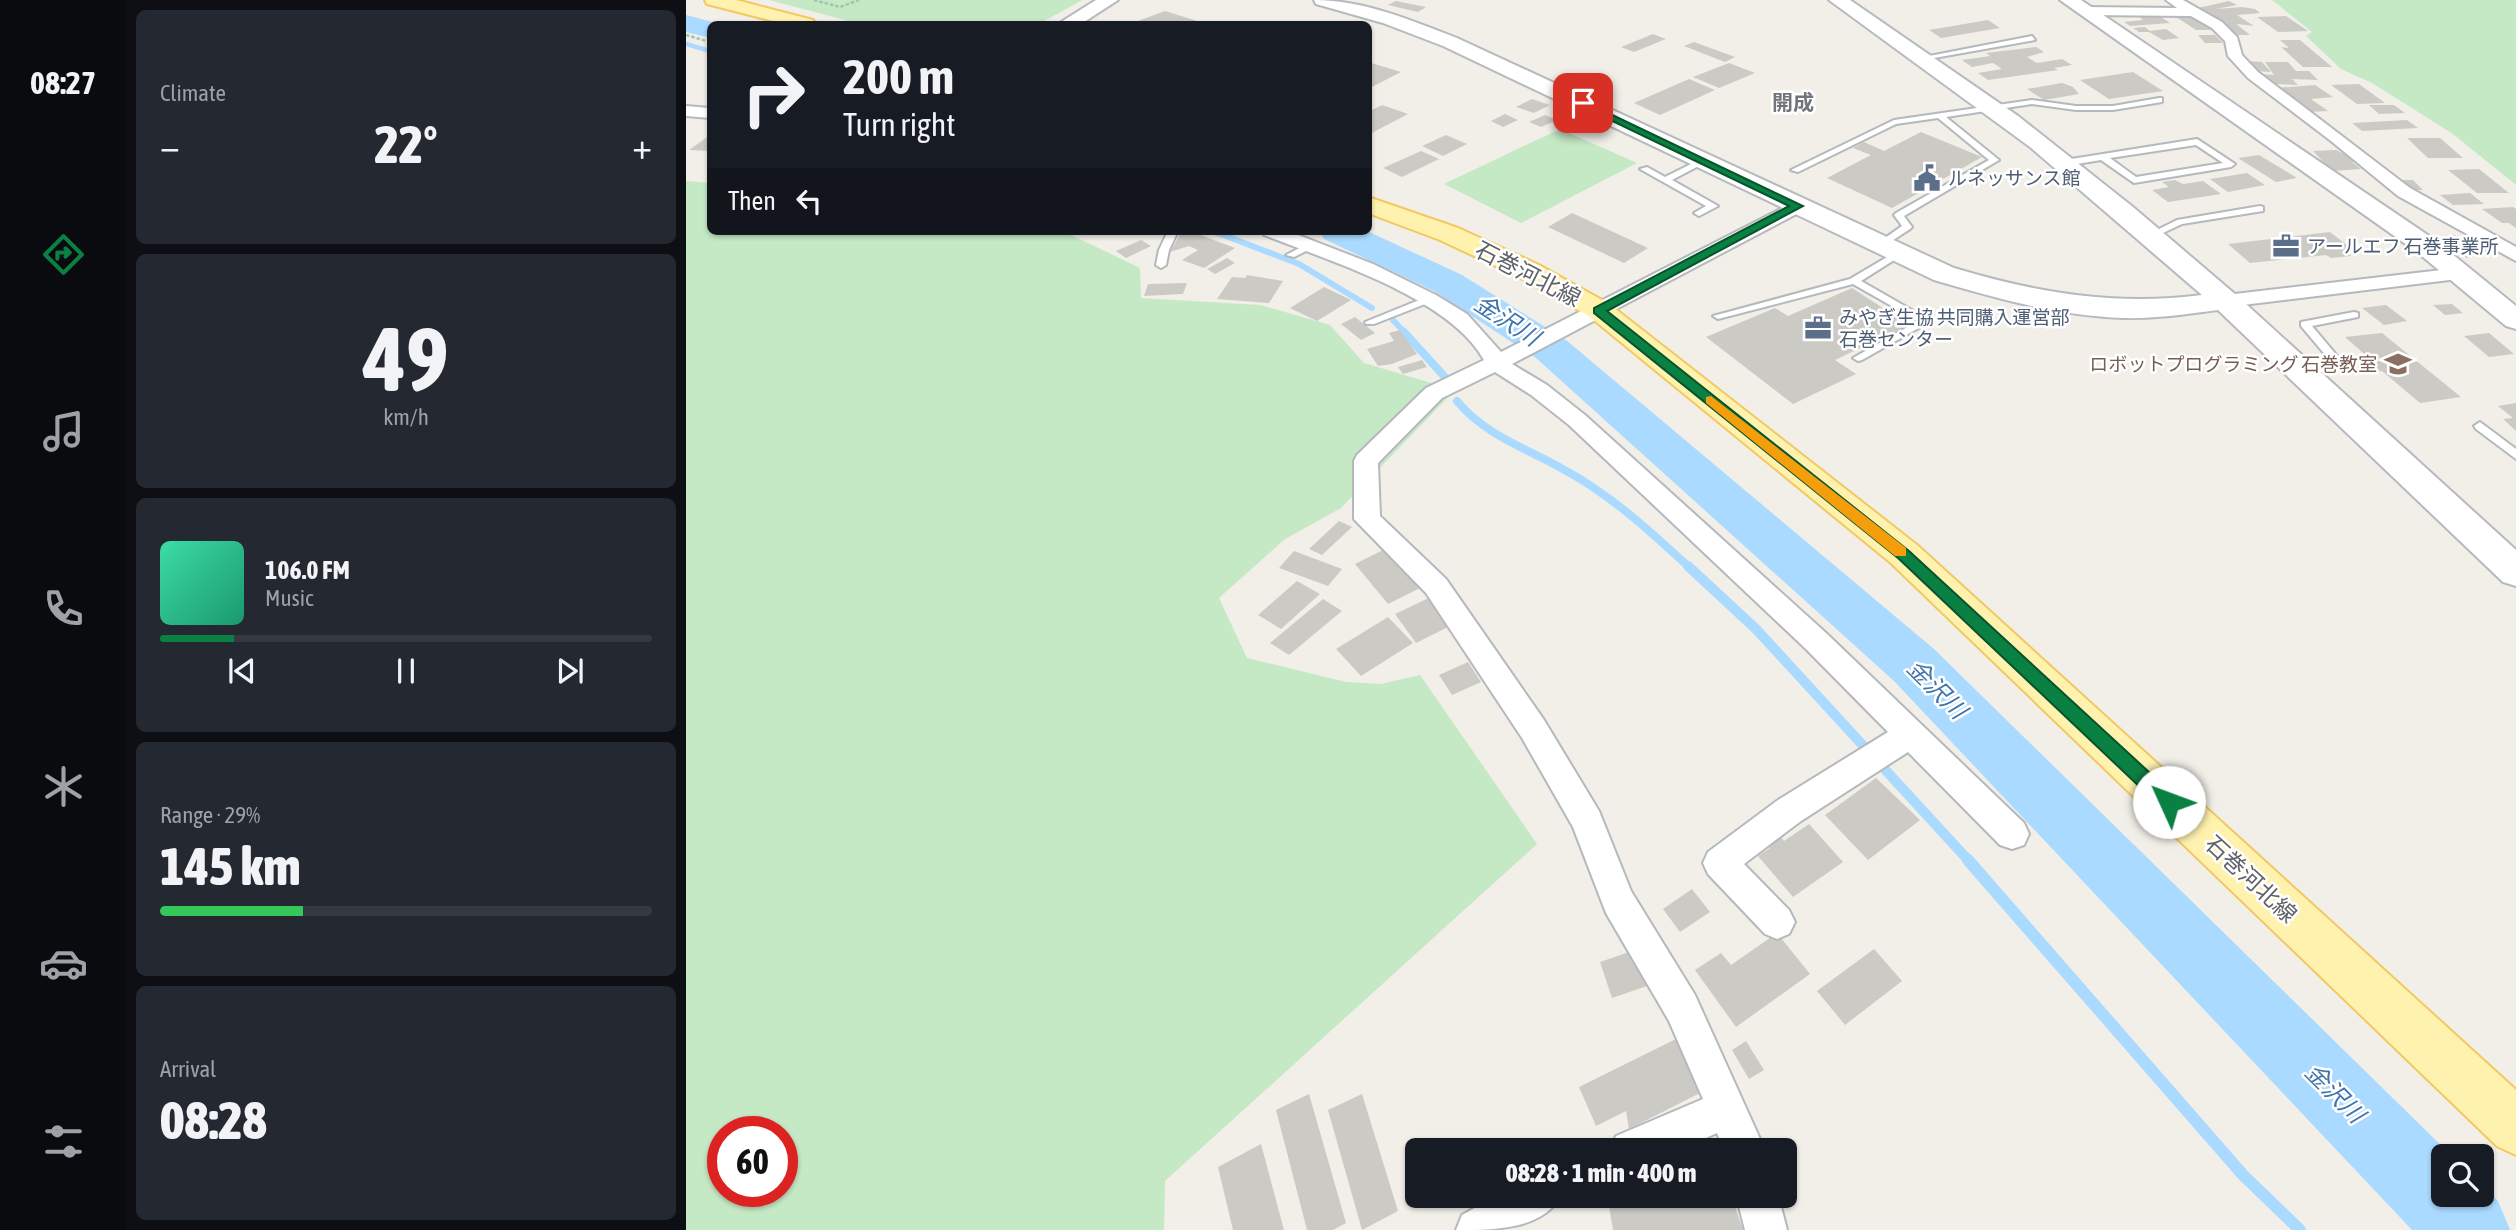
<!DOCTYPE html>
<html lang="en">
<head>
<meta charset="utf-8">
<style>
  :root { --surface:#171b24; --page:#242831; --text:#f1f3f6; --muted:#9ea1a6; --line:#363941; --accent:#0b8043 }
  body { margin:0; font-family:"Asap Condensed","Noto Sans JP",sans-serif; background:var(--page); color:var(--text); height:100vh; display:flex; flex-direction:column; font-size:26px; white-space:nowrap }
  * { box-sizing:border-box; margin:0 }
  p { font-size:23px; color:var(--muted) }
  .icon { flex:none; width:38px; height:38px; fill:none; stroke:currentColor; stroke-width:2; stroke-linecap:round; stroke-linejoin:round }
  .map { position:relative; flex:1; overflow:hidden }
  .panel { display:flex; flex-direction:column; gap:10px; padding:10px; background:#0d0f14; width:560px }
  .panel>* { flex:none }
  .guide { position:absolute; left:21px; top:21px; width:665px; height:214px; border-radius:10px; box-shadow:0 2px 5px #0004; background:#171b24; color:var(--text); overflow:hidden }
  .controls { position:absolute; left:1745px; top:1144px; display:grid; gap:14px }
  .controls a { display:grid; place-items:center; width:63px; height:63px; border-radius:10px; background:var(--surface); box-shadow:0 2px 5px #0004; font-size:35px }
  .speed { position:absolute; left:21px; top:1116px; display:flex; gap:14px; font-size:35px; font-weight:700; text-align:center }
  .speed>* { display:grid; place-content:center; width:91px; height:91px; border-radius:50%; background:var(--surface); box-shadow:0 2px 5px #0004; line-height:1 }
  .speed .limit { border:10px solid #d22; background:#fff; color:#111 }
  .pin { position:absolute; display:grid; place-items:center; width:60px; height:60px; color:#fff; margin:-30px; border-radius:14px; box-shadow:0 4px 10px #0006 }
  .me { position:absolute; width:77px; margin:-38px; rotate:313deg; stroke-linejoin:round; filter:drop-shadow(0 0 5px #0008) }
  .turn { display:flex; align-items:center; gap:24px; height:147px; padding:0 21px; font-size:32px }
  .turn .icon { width:91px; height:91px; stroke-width:2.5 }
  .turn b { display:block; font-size:49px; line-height:60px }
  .then { display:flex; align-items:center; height:66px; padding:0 21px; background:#0003; gap:14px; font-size:26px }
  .big { font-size:52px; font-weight:800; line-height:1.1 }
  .panel .widget { flex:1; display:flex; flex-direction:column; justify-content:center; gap:10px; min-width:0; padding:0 24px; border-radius:10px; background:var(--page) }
  .panel .dial { align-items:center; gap:0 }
  .dial b { font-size:91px; line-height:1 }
  .song { display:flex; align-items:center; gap:21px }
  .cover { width:84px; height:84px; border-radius:10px; background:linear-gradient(135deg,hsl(160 70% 55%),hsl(160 70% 35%)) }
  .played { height:7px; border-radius:4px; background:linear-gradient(90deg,var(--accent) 15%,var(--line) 15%) }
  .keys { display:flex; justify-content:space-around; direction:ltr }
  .heat { display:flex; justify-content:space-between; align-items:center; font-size:38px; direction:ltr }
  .charge { height:10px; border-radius:5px; background:linear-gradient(90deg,#34c759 29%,var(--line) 0) }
  .trip { position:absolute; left:719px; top:1138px; width:392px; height:70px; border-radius:10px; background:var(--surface); box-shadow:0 2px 5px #0004; font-weight:800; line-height:70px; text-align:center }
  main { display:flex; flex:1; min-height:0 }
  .menu { display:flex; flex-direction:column; width:126px; justify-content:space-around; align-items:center; background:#090b0e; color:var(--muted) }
  .menu .icon { width:49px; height:49px }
  .menu .current { color:var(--accent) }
  .menu b { font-size:32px; color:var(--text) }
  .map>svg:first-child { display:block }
  .green { fill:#c5e8c5; fill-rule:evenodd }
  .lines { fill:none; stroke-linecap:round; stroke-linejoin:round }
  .stream-far4 { stroke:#aadaff; stroke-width:4.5 }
  .stream-far3 { stroke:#aadaff; stroke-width:6 }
  .stream-far2 { stroke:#aadaff; stroke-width:8 }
  .stream-far1 { stroke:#aadaff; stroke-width:10 }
  .stream { stroke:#aadaff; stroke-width:12 }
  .river { fill:#aadaff; fill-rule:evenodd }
  .building { fill:#cccac5 }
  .lane-casing { stroke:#b5b8bc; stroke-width:4 }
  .street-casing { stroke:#b5b8bc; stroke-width:4 }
  .secondary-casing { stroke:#b6babf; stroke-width:4 }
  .primary-casing { stroke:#f2c960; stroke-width:4 }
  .path { stroke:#9cc7a9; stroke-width:2.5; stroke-dasharray:3.5 2; stroke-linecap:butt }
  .lane { fill:#fff; fill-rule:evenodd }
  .street { fill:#fff; fill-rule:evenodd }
  .secondary { fill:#fff; fill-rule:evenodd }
  .primary { fill:#fff2af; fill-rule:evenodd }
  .route { fill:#0b8043; stroke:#07532c; stroke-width:2 }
  .slow { fill:#f59e0b }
  .labels { text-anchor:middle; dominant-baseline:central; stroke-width:5; stroke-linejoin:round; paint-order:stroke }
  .far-service-label { font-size:19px; fill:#4e5e75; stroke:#fff; text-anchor:start }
  .far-education-label { font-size:19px; fill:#785e54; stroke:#fff; text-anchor:end }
  .far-quarter-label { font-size:21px; font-weight:bold; fill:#70757a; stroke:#fff }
  .street-label { font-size:23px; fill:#5f6368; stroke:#fff }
  .water-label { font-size:24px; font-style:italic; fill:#4174aa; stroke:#fff }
</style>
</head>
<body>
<main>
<nav class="menu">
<b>08:27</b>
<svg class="icon current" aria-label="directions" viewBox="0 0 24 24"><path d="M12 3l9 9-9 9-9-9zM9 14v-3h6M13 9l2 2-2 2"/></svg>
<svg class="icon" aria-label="music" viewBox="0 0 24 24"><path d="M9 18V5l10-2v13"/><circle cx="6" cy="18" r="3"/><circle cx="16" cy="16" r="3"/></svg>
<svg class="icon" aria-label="phone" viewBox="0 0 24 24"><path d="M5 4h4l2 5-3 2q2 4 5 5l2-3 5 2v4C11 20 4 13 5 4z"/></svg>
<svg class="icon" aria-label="climate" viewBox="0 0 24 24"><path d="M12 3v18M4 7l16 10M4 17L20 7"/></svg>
<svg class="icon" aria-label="car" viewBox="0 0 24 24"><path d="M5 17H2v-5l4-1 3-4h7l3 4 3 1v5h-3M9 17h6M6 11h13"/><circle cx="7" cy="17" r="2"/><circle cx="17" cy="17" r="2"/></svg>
<svg class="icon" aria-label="filters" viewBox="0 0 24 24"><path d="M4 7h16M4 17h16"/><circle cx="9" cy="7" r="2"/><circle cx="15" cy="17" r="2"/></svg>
</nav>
<section class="panel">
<div class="widget"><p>Climate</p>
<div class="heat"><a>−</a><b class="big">22°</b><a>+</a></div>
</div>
<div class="widget dial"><b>49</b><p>km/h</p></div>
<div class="widget">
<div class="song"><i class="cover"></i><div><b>106.0 FM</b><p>Music</p></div></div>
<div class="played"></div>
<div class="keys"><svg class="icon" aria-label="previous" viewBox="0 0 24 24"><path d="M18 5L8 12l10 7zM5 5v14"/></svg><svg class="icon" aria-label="pause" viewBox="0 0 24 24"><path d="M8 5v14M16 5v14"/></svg><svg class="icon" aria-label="next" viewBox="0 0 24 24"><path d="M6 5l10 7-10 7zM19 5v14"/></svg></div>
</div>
<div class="widget"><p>Range · 29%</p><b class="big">145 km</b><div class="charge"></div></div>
<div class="widget"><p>Arrival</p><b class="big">08:28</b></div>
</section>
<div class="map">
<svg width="1830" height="1230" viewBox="0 0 1830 1230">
  <rect width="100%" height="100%" fill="#f1efe8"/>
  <!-- green -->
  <path class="green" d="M83,0h313l-43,24h-179z
    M1586,0h244v185l-63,-51 -81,-51 -31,-14 -35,-33 6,-4z
    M874,129l77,34 -116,60 -77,-39z
    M0,181l24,2v48h353l77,37 1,30 119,7 70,20 34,38 91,27 -114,118 -56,31 -66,59 28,60 99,24 35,2 39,-9 117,169 -372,337 -1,49h-478zM37,1132h59v60h-59z"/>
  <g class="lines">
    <!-- stream-far4 -->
    <path class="stream-far4" d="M0,44l24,7"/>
    <!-- stream-far3 -->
    <path class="stream-far3" d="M527,231l86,33 73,44
      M707,320l13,14"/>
    <!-- stream-far2 -->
    <path class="stream-far2" d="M718,332l40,44
      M771,401c27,33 68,47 104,67 49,26 89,63 129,100"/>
    <!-- stream-far1 -->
    <path class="stream-far1" d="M1002,566l68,63 213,232"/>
    <!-- stream -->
    <path class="stream" d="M1282,860l275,315 57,55"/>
    <!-- river -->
    <path class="river" d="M0,15l34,9h-10v14l-24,-6z
      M633,231h48l95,44 104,65 368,309 519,508h-10v38h39v-10l16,16 12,29h-98l-518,-549 -358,-323 -102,-67 -110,-52z"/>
  </g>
  <!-- building -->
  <path class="building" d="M710,1l30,6 -8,5 -30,-7z
    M1543,1l8,4 -21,4 26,-2 13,2 5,4 -23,2 17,11 -34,-4 -22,-14z
    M479,11l42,13h-77z
    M1506,14l14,10 10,6h-20l-23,-15z
    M1472,15l12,8 -40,3 -6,-4 19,-2 -4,-3z
    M1600,16l22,15 -30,1 -21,-15z
    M1302,20l12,8 -59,10 -12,-8z
    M1536,23h13l15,12h-13z
    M1459,27l5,4 16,-2 13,9 -16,2 -14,-8h-10l-6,-4z
    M967,34l13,5 -32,13 -13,-5z
    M1512,35h17l8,8h-18z
    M1594,40h20l32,27h-29l-22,-20 8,1z
    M1008,42l41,15 -10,5 -41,-16z
    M1350,47l8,5 -17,5 10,6 25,-4 10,6 -18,3 4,2 -70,10 -10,-7 24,-4 -9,-6 -21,4 -10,-7 28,-4 -4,-3z
    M1562,61l14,1 9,10 -15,-1z
    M682,62l33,10 -33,17z
    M1579,62h23l8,9h13l9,9 -26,-1 6,6 -24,-1 -15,-10 15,1z
    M1043,63l26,10 -36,15 -26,-11z
    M1447,72l30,19 -54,8 -29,-19z
    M1003,79l26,11 -55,25 -26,-12z
    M1376,83l11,4 6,7 -35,6 -17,-11z
    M1673,84l26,19 -28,1 -26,-19z
    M1629,85l18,12 -22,2 17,12 -20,1 -33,-24z
    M846,99l18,6 -16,8 -18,-6z
    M696,105l26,9 -40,21v-23z
    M1683,105h25l11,8 -26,1z
    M819,114l13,6 -15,7 -12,-6z
    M859,115l12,5 -16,7 -12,-5z
    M1721,120l11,8 -56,3 -10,-8z
    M1235,132l61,25 -90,51 -65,-30 44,-23 -18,-7 11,-6 20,9z
    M24,135v16l-21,-1z
    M760,135l21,9 -24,12 -21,-10z
    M1721,138h33l23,20h-35z
    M1650,150l23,11 -7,1 9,7 -29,2 -19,-20z
    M735,151l18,8 -37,18 -19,-9z
    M1573,155l38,23 -21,4 -38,-24z
    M1793,169l30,24h-32l-29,-23z
    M1561,173l18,12 -37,7 -18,-13z
    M1489,180l8,4 20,-3 18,13 -53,8 -16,-12 17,-3 -7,-5z
    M1712,180h15l10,10h-15z
    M1784,193l14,11 -31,1 -13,-10z
    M1827,207l3,2v19l-7,-5h-7l-20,-14z
    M886,213l76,35 -24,15 -76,-36z
    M496,231h8l45,17 -31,20 -22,-8 16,-10 -9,-4 -19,6z
    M1644,232l22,17 -9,1 8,6 -20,2 -5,-3 -76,8 -22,-19z
    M1768,235l7,4 8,-2 26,14 -28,7 -32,-18z
    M455,240l10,6 -25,12 -10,-7z
    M541,258l8,5 -20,11 -8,-5z
    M561,275l36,6 -14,22 -52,-4 15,-22 13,1z
    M501,283l-4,11 -39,2 4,-12z
    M638,287l27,13 -34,21 -27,-13z
    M1166,288l57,37 -74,35 21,14 -63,30 -87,-67 69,-29 13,8z
    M1766,304l11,9 -18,2 -12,-10z
    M1700,305l21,16 -23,4 -22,-17z
    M669,317l20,16 -14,7 -20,-16z
    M714,330l17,24 -25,10 -14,2 -11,-17 27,-8 -5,-8z
    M1696,333l79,64 -41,6 -38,-32 -9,1 -13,-11 11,-1 -26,-23z
    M1803,333l25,21 -25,3 -25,-21z
    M736,360l5,7 -24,7 -5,-7z
    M1830,403v28l-13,-12 10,-1 -15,-12z
    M653,521l13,6 -30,28 -13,-6z
    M701,548l33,40 -32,16 -33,-40z
    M608,551l48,18 -14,17 -49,-18z
    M611,581l23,13 -39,35 -23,-14z
    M745,597l21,28 -36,18 -21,-29z
    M637,599l19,12 -53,44 -19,-12z
    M702,617l25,26 -52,33 -25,-27z
    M782,662l13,20 -29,13 -13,-20z
    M1190,778l44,42 -52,40 -43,-45z
    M1123,824l34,38 -50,35 -35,-41 12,-8 -7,-8 13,-9 8,10z
    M1006,889l18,23 -30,20 -17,-23z
    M1091,933l33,41 -74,53 -41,-57 26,-17 10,12z
    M955,948l12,36 -41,14 -12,-36z
    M1188,949l28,32 -57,44 -28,-34z
    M992,1038l26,53 -75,38 -3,-18 -30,15 -17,-39z
    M1060,1041l18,29 -15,9 -17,-29z
    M623,1094l37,129 -13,7h-26l-31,-120z
    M676,1094l36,117 -36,19 -34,-120z
    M575,1144l23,86h-51l-15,-63z
    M921,1195h124l12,35h-130z"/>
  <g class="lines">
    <defs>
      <path id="lane" d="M1346,36l3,4 -112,20 -4,-2z
        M1473,98h3v4l-49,8h-37l-44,-6 -86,13 53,43 -95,56 8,11 -2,2 -29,19 -5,-3 2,-2 24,-17 -8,-11 2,-2 93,-53 -51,-42 -42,6 -98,48 -7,-2 103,-50 138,-20 44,6h37z
        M1511,139l38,25 -4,3 -97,16 -33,-23 -36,6 -4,-3 4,-3zM1510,145l27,18 -87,14 -26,-19z
        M1015,159l7,2 -36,19 46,26 -19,10 -5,-3 12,-7 -66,-37 7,-2 18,10z
        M1574,206l3,1v4l-81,13 -32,15 -5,-3 32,-16z
        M482,231h10l-9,19 -3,15 -5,3 -5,-3 3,-15z
        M625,242l5,3 -2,2 -20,10 -8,-2z
        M1213,250l3,1v4l-41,26 70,40 -69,39 -4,1 -5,-3 65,-37 -65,-37 -135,35 -5,-3 137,-37z
        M743,296l5,3 -1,2 -59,23h-8l-1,-2z
        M1668,312l4,1v4l-46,9 32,38v4l-44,8v-4l33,-8 -32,-38v-4z
        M1794,422l36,27v10l-40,-30 -2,-3z"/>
      <path id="street" d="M1480,0h17l39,22 15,15 5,18 16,17 152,116 106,59v14l-118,-65 -67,-55 -83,-63 -20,-22 -3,-15 -13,-13 -21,-12 -106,-1 -7,-4 7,-4 92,1z
        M0,106l24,2v10l-24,-2z
        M1112,200l9,6 -3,4 -292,154 35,21 38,30 241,218 198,190 5,11 -5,11 -12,4 -12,-4 -92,-93 -107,69 -57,43 45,46 6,12 -6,12 -12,5 -12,-5 -57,-60 -5,-11 5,-11 70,-52 110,-68 -82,-83 -237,-224 -38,-30 -36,-23 -53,26 -64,65 2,53 66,63 98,141 55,91 32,80 64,104 70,155h-41l-7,-17 -38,17h-69l6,-14 87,-37 -34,-78 -63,-108 -33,-86 -51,-89 -96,-145 -72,-74v-58l3,-6 69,-67 58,-28c-35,-63 -155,-99 -220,-125l-2,-4h26l85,33 63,31 31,19 34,38z
        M1773,268l7,2 3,4 -3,4 -240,29 -10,-6 10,-6z
        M812,1195h63c-17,35 -68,35 -105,35l6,-15z
        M1050,1195h42l9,35h-42z"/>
      <path id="secondary" d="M410,0h22l-37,24h-23z
        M628,0c50,0 96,20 143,38l497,230c83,25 161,38 248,27l-172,-148 -201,-147h21l168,116 115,91 103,88 280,255v36l-13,-4 -285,-272c-32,4 -63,9 -95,8 -65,-2 -127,-20 -189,-38l-491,-234 -60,-23 -67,-19z
        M1374,0h21l354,240 81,66v23l-10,-3 -89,-74z"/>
      <path id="primary" d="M19,0h31l77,20 3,4h-31l-78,-20z
        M682,197l90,31 81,37 70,39 308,241 599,545v65l-19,-9 -606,-583 -302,-247 -70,-39 -79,-37 -72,-27z"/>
    </defs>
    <!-- lane casing -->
    <use href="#lane" class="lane-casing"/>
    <!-- street casing -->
    <use href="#street" class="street-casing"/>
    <!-- secondary casing -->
    <use href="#secondary" class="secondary-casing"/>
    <!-- primary casing -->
    <use href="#primary" class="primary-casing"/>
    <!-- path -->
    <path class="path" d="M128,0l26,7 19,-7
      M0,35l24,7"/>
    <!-- lane -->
    <use href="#lane" class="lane"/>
    <!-- street -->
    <use href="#street" class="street"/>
    <!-- secondary -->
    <use href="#secondary" class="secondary"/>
    <!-- primary -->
    <use href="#primary" class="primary"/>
  </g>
  <!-- route -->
  <path class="route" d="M897,101l220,105 -196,105 302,240 266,245 3,6 -3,6h-13l-264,-250 -304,-245v-5l195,-102 -210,-101z"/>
  <!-- slow -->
  <path class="slow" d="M1025,396l195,152v8h-11l-189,-153v-6z"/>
  <!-- icons -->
  <defs>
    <symbol id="civic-bare" viewBox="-9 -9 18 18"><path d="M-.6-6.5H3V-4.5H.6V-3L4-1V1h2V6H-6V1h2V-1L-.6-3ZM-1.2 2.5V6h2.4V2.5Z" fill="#5c6f8a" stroke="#fff" stroke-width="2.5" paint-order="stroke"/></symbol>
    <symbol id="office-bare" viewBox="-9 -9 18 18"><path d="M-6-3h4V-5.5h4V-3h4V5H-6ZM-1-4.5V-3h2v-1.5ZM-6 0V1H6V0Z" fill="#5c6f8a" stroke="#fff" stroke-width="2.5" paint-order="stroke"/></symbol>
    <symbol id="school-bare" viewBox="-9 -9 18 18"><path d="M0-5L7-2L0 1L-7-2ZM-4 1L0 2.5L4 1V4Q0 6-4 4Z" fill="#8d6e63" stroke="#fff" stroke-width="2.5" paint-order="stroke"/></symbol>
  </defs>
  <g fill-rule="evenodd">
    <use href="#civic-bare" x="1222" y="159" width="38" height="38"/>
    <use href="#office-bare" x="1581" y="227" width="38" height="38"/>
    <use href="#office-bare" x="1113" y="309" width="38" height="38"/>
    <use href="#school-bare" x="1693" y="345" width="38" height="38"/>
  </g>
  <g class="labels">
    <!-- far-service labels -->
    <g class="far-service-label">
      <text x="1262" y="178">ルネッサンス館</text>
      <text x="1621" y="246">アールエフ 石巻事業所</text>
      <text x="1153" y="317">みやぎ生協 共同購入運営部<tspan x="1153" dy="22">石巻センター</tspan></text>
    </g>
    <!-- far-education labels -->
    <g class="far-education-label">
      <text x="1691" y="364">ロボットプログラミング 石巻教室</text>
    </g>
    <!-- far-quarter labels -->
    <g class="far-quarter-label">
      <text x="1107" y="102">開成</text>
    </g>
    <!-- street labels -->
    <g class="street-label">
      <text transform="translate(842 274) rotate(27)">石巻河北線</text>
      <text transform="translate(1565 879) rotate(43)">石巻河北線</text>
    </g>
    <!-- water labels -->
    <g class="water-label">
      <text transform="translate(821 320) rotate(33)">金沢川</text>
      <text transform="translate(1251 689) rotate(45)">金沢川</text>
      <text transform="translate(1649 1093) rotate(45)">金沢川</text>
    </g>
  </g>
</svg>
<div class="controls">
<a><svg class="icon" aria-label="search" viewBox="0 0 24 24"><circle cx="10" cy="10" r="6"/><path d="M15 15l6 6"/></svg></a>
</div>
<div class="speed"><div class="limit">60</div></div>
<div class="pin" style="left:897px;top:103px;background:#d93025"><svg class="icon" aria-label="arrive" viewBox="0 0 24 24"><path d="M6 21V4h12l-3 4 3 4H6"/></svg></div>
<svg class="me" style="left:1483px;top:802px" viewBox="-20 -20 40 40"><circle r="19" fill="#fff"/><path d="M0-13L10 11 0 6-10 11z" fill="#0b8043"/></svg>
<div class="trip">08:28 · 1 min · 400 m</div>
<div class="guide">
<div class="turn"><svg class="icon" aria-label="right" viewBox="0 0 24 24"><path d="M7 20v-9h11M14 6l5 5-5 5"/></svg><div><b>200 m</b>Turn right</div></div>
<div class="then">Then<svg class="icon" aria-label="left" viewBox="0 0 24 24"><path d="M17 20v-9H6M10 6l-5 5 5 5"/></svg></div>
</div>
</div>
</main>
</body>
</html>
